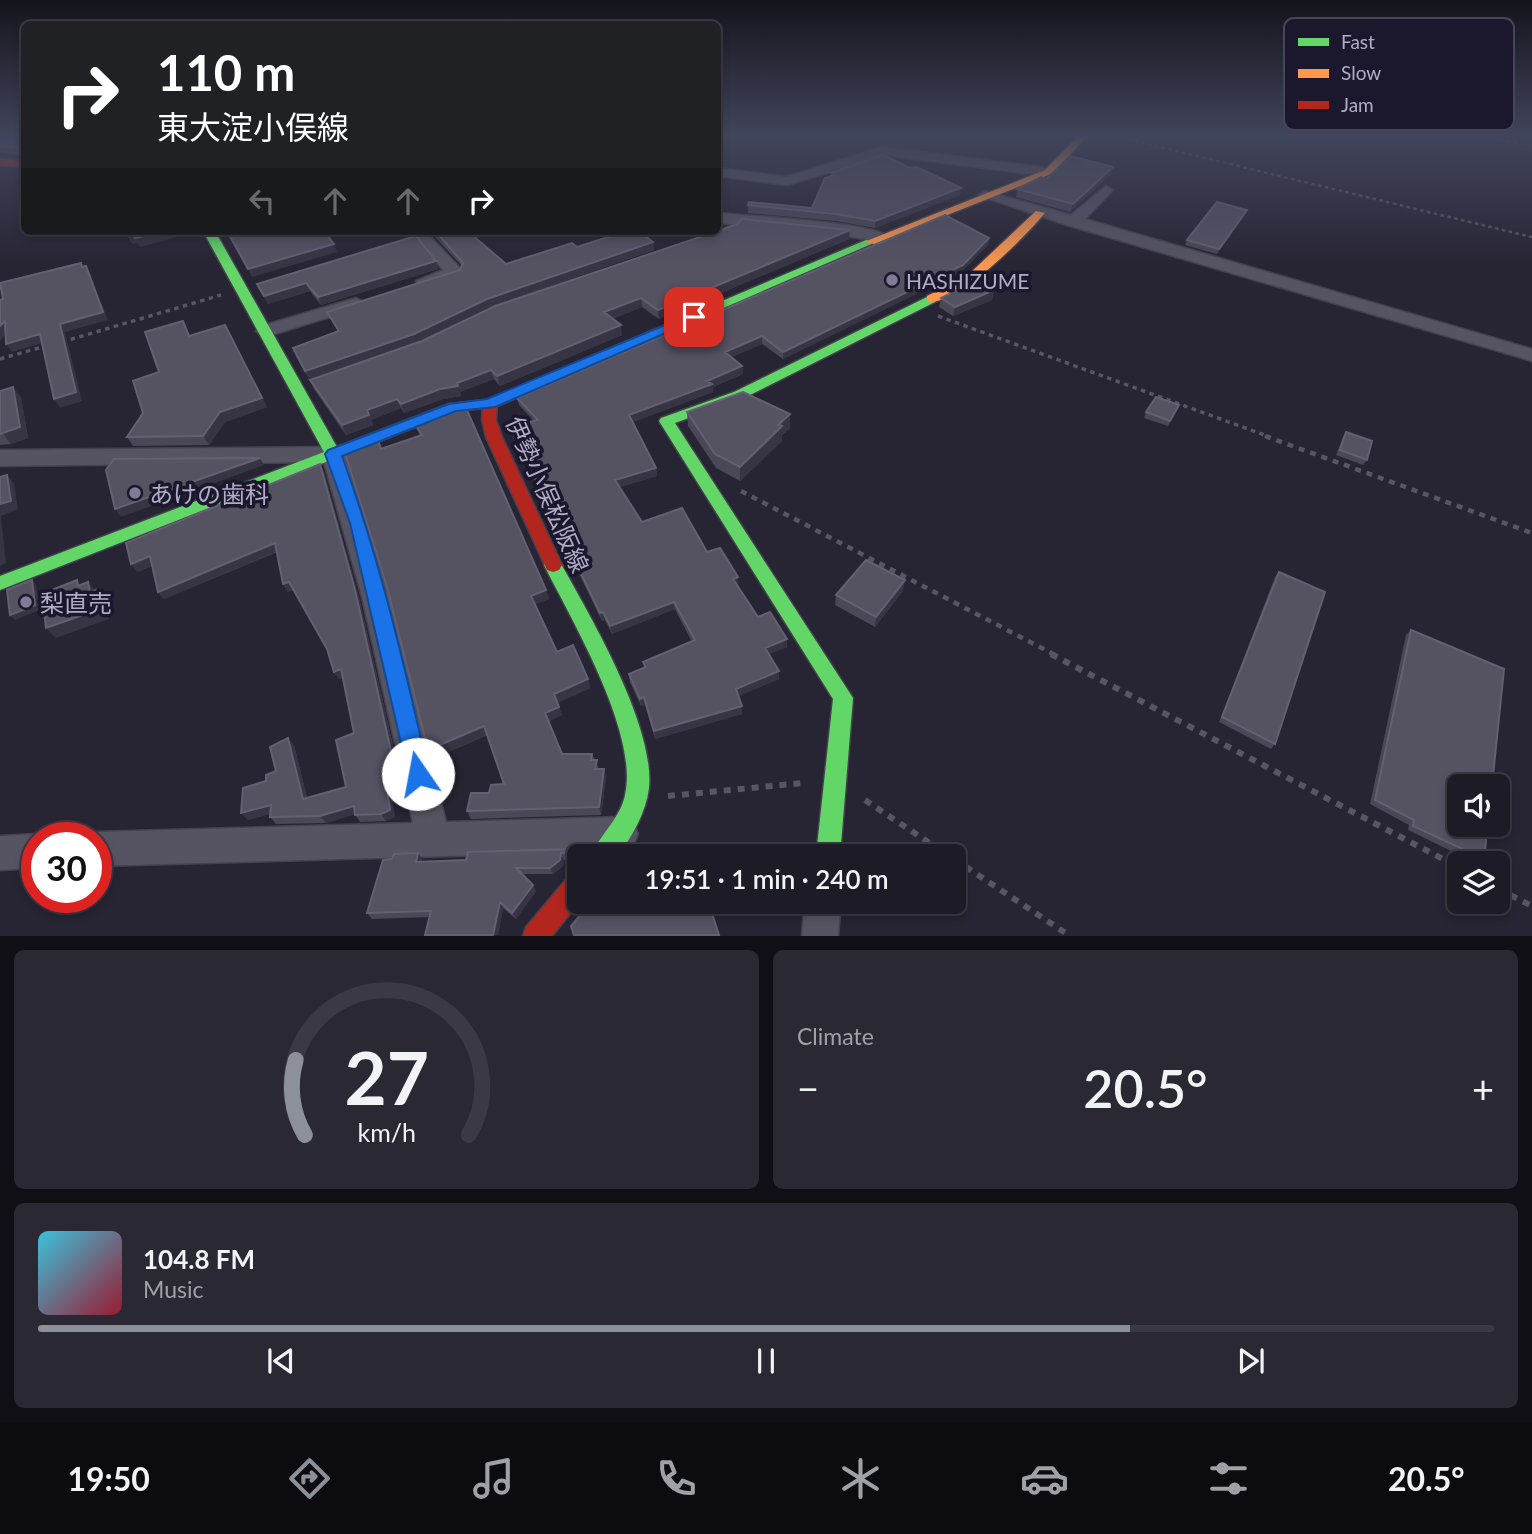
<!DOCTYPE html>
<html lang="en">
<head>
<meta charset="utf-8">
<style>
  :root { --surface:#1d1b26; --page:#2a2832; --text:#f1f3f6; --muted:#a0a1a7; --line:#3b3943; --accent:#8c9099 }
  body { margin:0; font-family:Lato,"Noto Sans JP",sans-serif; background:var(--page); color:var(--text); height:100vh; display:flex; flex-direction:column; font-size:26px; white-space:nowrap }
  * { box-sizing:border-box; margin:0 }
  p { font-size:23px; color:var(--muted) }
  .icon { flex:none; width:38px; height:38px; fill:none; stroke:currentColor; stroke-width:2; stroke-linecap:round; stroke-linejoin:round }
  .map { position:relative; height:936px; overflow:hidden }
  .drawer { display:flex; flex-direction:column; gap:14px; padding:14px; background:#100f15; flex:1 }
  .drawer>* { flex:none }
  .hud { position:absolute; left:21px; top:21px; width:700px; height:214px; border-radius:10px; box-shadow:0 4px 10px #0003,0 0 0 2px var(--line); background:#202124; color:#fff; overflow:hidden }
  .buttons { position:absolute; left:1447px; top:774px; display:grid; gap:14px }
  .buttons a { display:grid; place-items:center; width:63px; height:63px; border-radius:10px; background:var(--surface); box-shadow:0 4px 10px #0003,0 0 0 2px var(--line); font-size:35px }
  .speed { position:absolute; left:21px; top:822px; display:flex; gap:14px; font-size:35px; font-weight:700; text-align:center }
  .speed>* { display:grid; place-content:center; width:91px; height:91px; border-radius:50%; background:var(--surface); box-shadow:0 4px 10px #0003,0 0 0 2px var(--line); line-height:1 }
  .speed .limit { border:10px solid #d22; background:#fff; color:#111 }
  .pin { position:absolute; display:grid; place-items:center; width:60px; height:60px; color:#fff; margin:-30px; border-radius:14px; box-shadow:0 4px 10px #0006 }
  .me { position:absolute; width:77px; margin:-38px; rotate:348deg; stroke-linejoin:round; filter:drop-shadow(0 0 5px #0008) }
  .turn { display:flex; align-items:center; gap:24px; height:147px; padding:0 21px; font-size:32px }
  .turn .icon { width:91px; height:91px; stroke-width:2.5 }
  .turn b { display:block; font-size:49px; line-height:60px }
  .lanes { display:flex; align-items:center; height:66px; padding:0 21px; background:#0003; justify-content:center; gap:35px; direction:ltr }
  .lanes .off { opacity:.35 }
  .big { font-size:52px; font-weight:600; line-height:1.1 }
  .drawer .tile { flex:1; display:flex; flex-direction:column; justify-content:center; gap:10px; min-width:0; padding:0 24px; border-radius:10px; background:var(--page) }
  .drawer .dial { align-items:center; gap:0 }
  .dial svg { height:182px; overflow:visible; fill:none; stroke:var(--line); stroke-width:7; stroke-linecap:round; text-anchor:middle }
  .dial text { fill:var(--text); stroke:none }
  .song { display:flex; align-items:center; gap:21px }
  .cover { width:84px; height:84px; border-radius:10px; background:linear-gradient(135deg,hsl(190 70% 55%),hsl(350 70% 35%)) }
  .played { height:7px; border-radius:4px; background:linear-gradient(90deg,var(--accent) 75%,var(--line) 75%) }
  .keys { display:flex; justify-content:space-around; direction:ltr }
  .heat { display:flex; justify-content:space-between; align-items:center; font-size:38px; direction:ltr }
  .drawer .tiles { flex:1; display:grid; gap:14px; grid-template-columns:1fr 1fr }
  .tile:last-child { grid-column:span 2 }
  .trip { position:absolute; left:567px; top:844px; width:399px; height:70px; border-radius:10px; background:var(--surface); box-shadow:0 4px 10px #0003,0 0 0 2px var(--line); font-weight:600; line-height:70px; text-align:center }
  .dock { display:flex; height:112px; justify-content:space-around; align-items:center; background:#0c0b0f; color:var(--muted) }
  .dock .icon { width:49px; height:49px }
  .dock .on { color:var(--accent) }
  .dock b { font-size:32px; color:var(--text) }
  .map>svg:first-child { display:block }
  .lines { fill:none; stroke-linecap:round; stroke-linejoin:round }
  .street-casing { stroke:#44414f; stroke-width:3 }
  .fast-casing { stroke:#44414f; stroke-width:3 }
  .slow-casing { stroke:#44414f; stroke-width:3 }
  .jam-casing { stroke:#44414f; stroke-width:3 }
  .path-far3 { stroke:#585664; stroke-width:2.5; stroke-dasharray:3.5 3.5; stroke-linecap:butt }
  .path-far2 { stroke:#585664; stroke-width:3.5; stroke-dasharray:4.5 4.5; stroke-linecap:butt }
  .path-far1 { stroke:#585664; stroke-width:4.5; stroke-dasharray:6 6; stroke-linecap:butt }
  .path { stroke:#585664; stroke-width:6; stroke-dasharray:7 7; stroke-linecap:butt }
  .street { fill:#565462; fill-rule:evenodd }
  .fast { fill:#63d668; fill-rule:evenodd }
  .slow { fill:#ff974d; fill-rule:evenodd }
  .jam { fill:#b3261e; fill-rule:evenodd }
  .wall { fill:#4a4756 }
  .shaded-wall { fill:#373443 }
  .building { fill:#555262; stroke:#636072; stroke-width:2 }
  .route { fill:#1a73e8; stroke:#114b97; stroke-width:2 }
  .poi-dot { fill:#817c93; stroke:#1b182d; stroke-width:2.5 }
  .labels { text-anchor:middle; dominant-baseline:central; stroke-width:7; stroke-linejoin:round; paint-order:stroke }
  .far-poi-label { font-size:21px; fill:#b1acc6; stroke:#1b182d; text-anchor:start }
  .poi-label { font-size:24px; fill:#b1acc6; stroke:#1b182d; text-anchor:start }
  .street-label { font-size:24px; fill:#b1acc6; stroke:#1b182d }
  .key { fill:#1b182d; stroke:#48445b; stroke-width:2 }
  .key-label { font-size:19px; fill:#b1acc6 }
</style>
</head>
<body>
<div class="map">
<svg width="1532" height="936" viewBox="0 0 1532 936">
  <rect width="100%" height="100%" fill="#272433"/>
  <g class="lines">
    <defs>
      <path id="street" d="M882,147l166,21 7,4 -7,4 -165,-21 -96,30 -69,-9v-8l68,9z
        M1106,186l7,4 -28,29 447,130v12l-465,-136 -89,-30 7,-4 86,24z
        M718,213c28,3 156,9 171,24l-8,5 -51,-9 -112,-10z
        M425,231l35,37 3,4 -3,4 -35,10 -6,-1 -3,-4 27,-11 -29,-35z
        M356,298l9,5 -3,4 -97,30 -9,-6 2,-4z
        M333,447l8,2 3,5 45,143 57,225 175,-5 12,5 5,12 -5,12 -12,5 -525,15v-28h-12l12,-6 317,-9 -51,-226 -38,-135 -324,4v-16z
        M37,834l10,4h-10v30l-37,2v-34z
        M805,901h36l-3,35h-36z"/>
      <path id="fast" d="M203,231h12l122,216 112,-43 39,-4 378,-160 10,2 -381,165 -39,4 -456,179v-14l324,-124z
        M931,295l6,4 -2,3 -191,96 -69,25 178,275 -13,158h-24l17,-157 -174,-278 2,-3 73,-26z
        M553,558l6,2c31,56 96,165 90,228 -3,25 -17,48 -31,68h-27c9,-22 29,-37 34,-61 14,-62 -53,-174 -81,-230l3,-5z"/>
      <path id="slow" d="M1078,136h10l-37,38 -177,70 -10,-2 181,-72z
        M1036,211l9,2c-19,23 -88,93 -118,89v-6l40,-20z"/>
      <path id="jam" d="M0,159l24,2v6l-24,-2z
        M490,399l7,5 -1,16 6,17 60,128 -3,5 -6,2 -6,-2 -61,-133 -4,-17 1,-16z
        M579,872l1,29 -28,35h-29l3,-9 44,-52z"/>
    </defs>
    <!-- street casing -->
    <use href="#street" class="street-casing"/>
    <!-- fast casing -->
    <use href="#fast" class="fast-casing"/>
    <!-- slow casing -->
    <use href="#slow" class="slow-casing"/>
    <!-- jam casing -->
    <use href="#jam" class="jam-casing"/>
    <!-- path-far3 -->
    <path class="path-far3" d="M1114,136l418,101
      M1479,136l53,10"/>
    <!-- path-far2 -->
    <path class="path-far2" d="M938,316l332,121
      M62,342l159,-47
      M0,359l46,-13"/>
    <!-- path-far1 -->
    <path class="path-far1" d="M1265,436l267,97
      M741,491l314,164"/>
    <!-- path -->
    <path class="path" d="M1051,654l409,214
      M668,796l135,-13
      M865,800l84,56
      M954,859l116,77
      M1498,889l34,17"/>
    <!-- street -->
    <use href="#street" class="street"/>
    <!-- fast -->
    <use href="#fast" class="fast"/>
    <!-- slow -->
    <use href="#slow" class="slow"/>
    <!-- jam -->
    <use href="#jam" class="jam"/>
  </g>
  <!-- wall -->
  <path class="wall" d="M0,136h24v24l-2,-5 -22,-2z
    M1113,167l-3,8 -40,37 -54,-15 1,-8 29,-10z
    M831,173l129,22 -85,33 -39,-7 -88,-8v-8l64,3 18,-31z
    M1247,210l-2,4 -28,40 -32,-9 2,-5z
    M850,230l-1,9 -190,80 -17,-12 -30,12 10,16 -122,51 -6,-7 -34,13 1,4 -18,3 -39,14 -3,-5 -30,12 2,5 -27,10 -32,-46 -4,-9z
    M434,231l31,4 41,29 71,-17 76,-5 1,8 -165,57 -72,35 -108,37 -13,-23 42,-24 -11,-20 133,-42 2,-4 -26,-28z
    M989,238l-1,7 -27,27 -178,87 -21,-15 -31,13 11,9 1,8 -30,13v5l-80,30 23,46 1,8 -37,11 22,35 65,30 31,33h-1l21,32 29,22v8l-18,7 10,17v8l-41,17 4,18 -87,25 -10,-34 -4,1 -11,-24 -1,-8 15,-7 -1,-5 49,-20 -17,-33 -63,25 -7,-14 -3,1 -90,-186 -2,-8 24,-6 -15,-16 -2,-7z
    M436,261l2,8 -117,36 -11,-14 -42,13 -11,-20z
    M994,290l-2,10 -39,16 -14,-9 2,-9z
    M183,321l7,15 77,71 -42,15 -16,23 -76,1 -6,-9 16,-24 16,-41z
    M0,391l21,6 7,41 -17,6 -11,1z
    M1179,405l-11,21 -24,-8 2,-6z
    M687,412l103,2v14l-8,7v6l-42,40 -24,-13 -28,-42z
    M416,426l130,164 3,9 -14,5 22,48 31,27 2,9 -33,15 5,12 -14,6 14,33h30l7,15h5l2,9 -5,37 -130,4 -4,-8 22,-18 15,-9 -17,-49 -54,24 -5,-9 -46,-302 38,-12z
    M1346,432l21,28 -4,5 -27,-10 7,-18z
    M320,464l4,8 35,126 39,169 -11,4 8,46 -9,4 -26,1 -5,-8 -29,9 -50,1 -6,-7v-3l-22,6 18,-39 10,-10 18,-26 13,53 39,-11 8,-54 -11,-56 -4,2 -5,-7 -7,-23 -33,-59 -6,2 -5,-8 -6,-32 -113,47 -6,-7 -6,-26 -15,6z
    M1279,572l-4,172 -4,5 -52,-27 56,-145z
    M903,591l-28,36 -40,-22 1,-10z
    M1411,630l73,229 -5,4h-3l-68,-33 1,-5 -39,-21 36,-169z
    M575,849l3,9 -14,2 -1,6 -10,8h-31l14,17 -20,28 -13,-11 -5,27h-73l5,-18 -58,2 -5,-6 55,-54v3l44,-2z"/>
  <!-- shaded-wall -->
  <path class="shaded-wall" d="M1113,167l-3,8 -40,37 3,-8z
    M961,188l-1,7 -85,33v-7z
    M1247,210l-2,4 -28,40 2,-5z
    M850,230l-1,9 -190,80 -1,-9z
    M163,231h33v1l-56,15 -2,-4 -6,1 -5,-8z
    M989,238l-1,7 -27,27 -178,87v-7z
    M653,242l1,8 -165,57 -72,35 -108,37 -4,-8 182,-72z
    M334,244l3,8 -85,25 -4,-8z
    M436,261l2,8 -117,36 -3,-8z
    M86,266l4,8 18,46 -43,12 17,69 -22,7 -6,-9 6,-75z
    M306,283l4,8 -42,13 -4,-8z
    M994,290l-2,10 -39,16 2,-9z
    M641,298l1,9 -36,14 -2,-9z
    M5,321l5,7 -10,13v-15z
    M225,325l42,82 -42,15 -16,23 -6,-9z
    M621,325l1,10 -122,51 -3,-10z
    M40,334l6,8 -34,10 -6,-8z
    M762,336v8l-37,16v-8z
    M742,366l1,8 -30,13v5l-83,31 -1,-8z
    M491,370l3,9 -34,13 1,4 -18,3 -39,14 -3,-9z
    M13,387l8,10 7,41 -17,6 -8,-10z
    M397,399l4,9 -30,12 -4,-10z
    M790,414v14l-8,7v6l-42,40v-14l38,-42z
    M369,415l4,10 -27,10 -4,-10z
    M260,458l4,7 -143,52 -6,-8z
    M320,464l4,8 35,126 39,169 -11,4 8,46 -9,4 -5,-7z
    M656,468l1,8 -40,12 -2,-8z
    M7,475l7,8 4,26 -17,7 5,47 -6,3v-62z
    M275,543l5,7 -116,49 -6,-7z
    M150,556l6,8 -19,8 -6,-8z
    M738,577v8l-5,2v-8z
    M32,580l4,5 4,25 -25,10 -5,-5z
    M905,580l-2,11 -28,36 1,-10z
    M88,582l17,19 4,18 -53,19 -10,-10 44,-35z
    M289,582l5,8 -6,2 -5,-8z
    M546,590l3,9 -15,6 -3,-9z
    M674,602l1,7 -63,25 -2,-8z
    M603,612l2,8 -3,1 -2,-8z
    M787,639v8l-22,9v-8z
    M341,669l4,7 -6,3 -5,-7z
    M779,671v8l-43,18v-8z
    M588,679l2,9 -33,15 -3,-9z
    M644,697l1,8 -4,1 -1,-7z
    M742,706v8l-87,25 -1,-8z
    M559,707l3,8 -14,7 -3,-9z
    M484,726l4,8 -55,25 -5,-9z
    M288,738l6,7 15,61 -6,-7z
    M604,769l2,9 -5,37 -2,-8z
    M271,805l6,7 -29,8 -7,-7z
    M354,806l5,7 -33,10 -6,-7z
    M418,853l4,6 -2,10 -4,-7z
    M561,853l3,7 -1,6 -10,8 -3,-6z
    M533,885l3,6 -20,28 -4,-6z
    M500,902l3,6 -5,27h-4z"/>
  <!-- building -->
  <path class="building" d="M0,136h24v20h-2l-2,-8 -20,-2v-7l5,-2h-5z
    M883,155l27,13 7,-1 44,21 -86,33 -39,-7 -88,-9 1,-3 63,6 13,-30 10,-3 -4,-2z
    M1071,156l42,11 -40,37 -56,-15 24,-12 5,2z
    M24,162v16l-2,-15z
    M1217,202l30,8 -28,39 -32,-9z
    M945,215l44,23 -26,27 -180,87 -21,-16 -37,16 17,14 -35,15 5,3 -83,31 27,53 -41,12 27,42 40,-14 25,44 13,-4 18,29 -5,2 25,38 12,-5 17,27 -22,9 14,23 -43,18 6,17 -88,25 -10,-34 -4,2 -11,-25 17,-7 -3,-5 52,-22 -21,-38 -64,24 -7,-14 -3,1 -90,-186 28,-7 -21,-22z
    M742,219l108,11 -192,80 -17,-12 -37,14 17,13 -124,51 -6,-6 -34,13 1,3 -18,3 -39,15 -4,-5 -30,11 2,5 -27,10 -32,-45 112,-39 73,-35 223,-75 19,-7z
    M125,231h38l-28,7 -2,-4 -6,2z
    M227,231h97l10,13 -86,25z
    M435,231h26l4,4 6,-1 35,30 66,-21 5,4 50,-16h11l15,11 -166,57 -73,35 -109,37 -12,-23 46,-17 -12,-19 133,-42 3,-7z
    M416,236l20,25 -118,36 -12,-14 -42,13 -7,-12z
    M81,263l1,4 4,-1 17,46 -43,12 16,68 -22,7 -14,-65 -34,10 -1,-23 -5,5v-26l3,-1 -3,-16z
    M977,280l17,10 -39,17 -14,-9z
    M183,321l6,15 36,-11 37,73 -42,14 -17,24 -76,1 16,-24 -10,-32 26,-9 -14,-40z
    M13,387l7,40 -20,7v-43z
    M743,392l47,22 -12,11 4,1 -42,41 -25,-13 -28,-42z
    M1156,397l23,8 -9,16 -24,-9z
    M466,408l80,182 -15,6 26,56 16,-7 15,34 -34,15 5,13 -14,6 17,41h30l-1,6h6l-2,9h9l-5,38 -132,4 4,-18h18l2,-8 13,-1 -20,-58 -56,24 -41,-163 -42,-134 33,-13 3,9 41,-14 -6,-9z
    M1346,432l26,9 -5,19 -27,-10z
    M260,458l-145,51 -9,-39 8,-11z
    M320,464l35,126 38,170 -10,4 7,46 -9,4 -26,1 -1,-9 -34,10 -50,1 1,-12 -30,8 2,-25 23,-7v-6l10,-4 -6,-24 18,-9 15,61 43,-12 -10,-47 18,-7 -13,-64 -7,3 -7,-23 -38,-67 -6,2 -8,-41 -117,49 -8,-36 -19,8 -5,-21z
    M7,475l4,26 -11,3v-27z
    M866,560l39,20 -29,37 -40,-22z
    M1279,572l46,20 -50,152 -53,-27z
    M32,580l3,25 -25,10 -3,-25z
    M77,580l1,6 10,-4 2,11 6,-3 4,19 -54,19 -4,-34z
    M1411,630l93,39 -12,117h-32v38h28l-4,35 -71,-33 1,-6 -39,-20z
    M575,849l1,2 -15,2 -1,7 -10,8h-34l17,17 -21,28 -12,-11 -7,33h-68l6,-24 -64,2 16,-53 9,-1 2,-5 24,-1 -2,9 50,-2 2,-8z
    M691,850l2,6h-15z
    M592,901h116l11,34h-145l-3,-9z"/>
  <!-- sky -->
  <linearGradient id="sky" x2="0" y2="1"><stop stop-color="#15141c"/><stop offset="0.51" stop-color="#41455b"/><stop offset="1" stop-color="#41455b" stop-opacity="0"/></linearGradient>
  <rect width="1532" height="267" fill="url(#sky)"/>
  <!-- route -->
  <path class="route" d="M694,313l4,1v5l-203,88 -39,4 -114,45c38,104 63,211 87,318l-3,8 -8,3 -8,-3 -60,-259 -25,-69 3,-4 121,-46 38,-5z"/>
  <!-- markers -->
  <g class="poi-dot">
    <circle cx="892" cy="280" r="7"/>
    <circle cx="135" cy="493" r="7"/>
    <circle cx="26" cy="602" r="7"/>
  </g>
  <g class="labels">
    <!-- far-poi labels -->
    <g class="far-poi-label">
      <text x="906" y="280">HASHIZUME</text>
    </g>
    <!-- poi labels -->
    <g class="poi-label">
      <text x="149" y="493">あけの歯科</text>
      <text x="40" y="602">梨直売</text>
    </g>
    <!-- street labels -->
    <g class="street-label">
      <text transform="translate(548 494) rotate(66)">伊勢小俣松阪線</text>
    </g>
  </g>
  <!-- legend -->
  <rect x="1284" y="18" width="230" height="112" rx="10" class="key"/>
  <rect x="1298" y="38" width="31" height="8" fill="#63d668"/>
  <rect x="1298" y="69" width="31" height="9" fill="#ff974d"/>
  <rect x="1298" y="101" width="31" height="8" fill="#b3261e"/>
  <g class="key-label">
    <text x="1341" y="49">Fast</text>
    <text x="1341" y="80">Slow</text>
    <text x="1341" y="112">Jam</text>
  </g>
</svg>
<div class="buttons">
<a><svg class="icon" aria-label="sound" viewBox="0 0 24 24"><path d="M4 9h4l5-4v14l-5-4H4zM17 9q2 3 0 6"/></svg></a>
<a><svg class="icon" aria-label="layers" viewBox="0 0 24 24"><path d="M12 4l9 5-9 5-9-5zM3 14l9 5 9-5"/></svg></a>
</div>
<div class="speed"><div class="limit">30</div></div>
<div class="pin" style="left:694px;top:317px;background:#d93025"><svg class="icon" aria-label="arrive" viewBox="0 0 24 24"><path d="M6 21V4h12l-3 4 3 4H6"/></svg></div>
<svg class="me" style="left:418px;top:774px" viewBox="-20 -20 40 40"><circle r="19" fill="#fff"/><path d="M0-13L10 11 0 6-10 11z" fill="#1a73e8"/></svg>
<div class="trip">19:51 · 1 min · 240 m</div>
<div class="hud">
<div class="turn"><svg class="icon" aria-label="right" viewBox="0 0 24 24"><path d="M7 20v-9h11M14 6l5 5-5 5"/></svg><div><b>110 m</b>東大淀小俣線</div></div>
<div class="lanes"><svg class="icon off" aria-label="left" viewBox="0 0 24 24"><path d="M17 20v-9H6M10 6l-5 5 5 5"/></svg><svg class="icon off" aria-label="ahead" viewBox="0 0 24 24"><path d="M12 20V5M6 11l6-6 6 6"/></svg><svg class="icon off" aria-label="ahead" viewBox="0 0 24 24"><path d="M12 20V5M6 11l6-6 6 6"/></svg><svg class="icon" aria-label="right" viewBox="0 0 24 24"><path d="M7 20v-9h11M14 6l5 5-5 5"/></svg></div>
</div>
</div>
<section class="drawer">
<div class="tiles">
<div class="tile dial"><svg viewBox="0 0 100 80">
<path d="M14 69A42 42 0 1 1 86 69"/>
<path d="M14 69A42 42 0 0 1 10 36" stroke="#8c9099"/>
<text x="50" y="56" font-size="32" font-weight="700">27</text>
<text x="50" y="72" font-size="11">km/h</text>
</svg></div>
<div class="tile"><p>Climate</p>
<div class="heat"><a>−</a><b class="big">20.5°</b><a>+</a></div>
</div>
<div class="tile">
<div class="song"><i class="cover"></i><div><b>104.8 FM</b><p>Music</p></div></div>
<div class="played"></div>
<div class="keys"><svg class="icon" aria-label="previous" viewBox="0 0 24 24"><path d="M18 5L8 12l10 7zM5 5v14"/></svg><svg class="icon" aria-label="pause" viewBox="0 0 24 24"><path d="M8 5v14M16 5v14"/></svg><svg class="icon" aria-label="next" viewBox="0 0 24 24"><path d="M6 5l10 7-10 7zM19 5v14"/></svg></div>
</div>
</div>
</section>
<nav class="dock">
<b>19:50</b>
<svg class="icon on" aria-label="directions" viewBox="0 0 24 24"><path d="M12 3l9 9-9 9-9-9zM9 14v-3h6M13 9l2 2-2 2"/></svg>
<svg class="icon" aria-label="music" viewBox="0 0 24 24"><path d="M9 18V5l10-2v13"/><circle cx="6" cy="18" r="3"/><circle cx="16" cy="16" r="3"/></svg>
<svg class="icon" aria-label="phone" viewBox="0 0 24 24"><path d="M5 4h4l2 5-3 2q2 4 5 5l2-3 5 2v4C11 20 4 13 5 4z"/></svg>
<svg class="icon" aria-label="climate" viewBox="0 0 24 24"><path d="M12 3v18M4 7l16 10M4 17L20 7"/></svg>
<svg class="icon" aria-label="car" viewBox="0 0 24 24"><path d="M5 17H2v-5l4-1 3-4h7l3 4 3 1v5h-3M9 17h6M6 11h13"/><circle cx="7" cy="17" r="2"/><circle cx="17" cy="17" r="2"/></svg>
<svg class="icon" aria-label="filters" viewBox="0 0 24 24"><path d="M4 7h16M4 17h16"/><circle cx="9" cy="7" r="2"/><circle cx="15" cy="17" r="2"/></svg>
<b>20.5°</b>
</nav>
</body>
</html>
